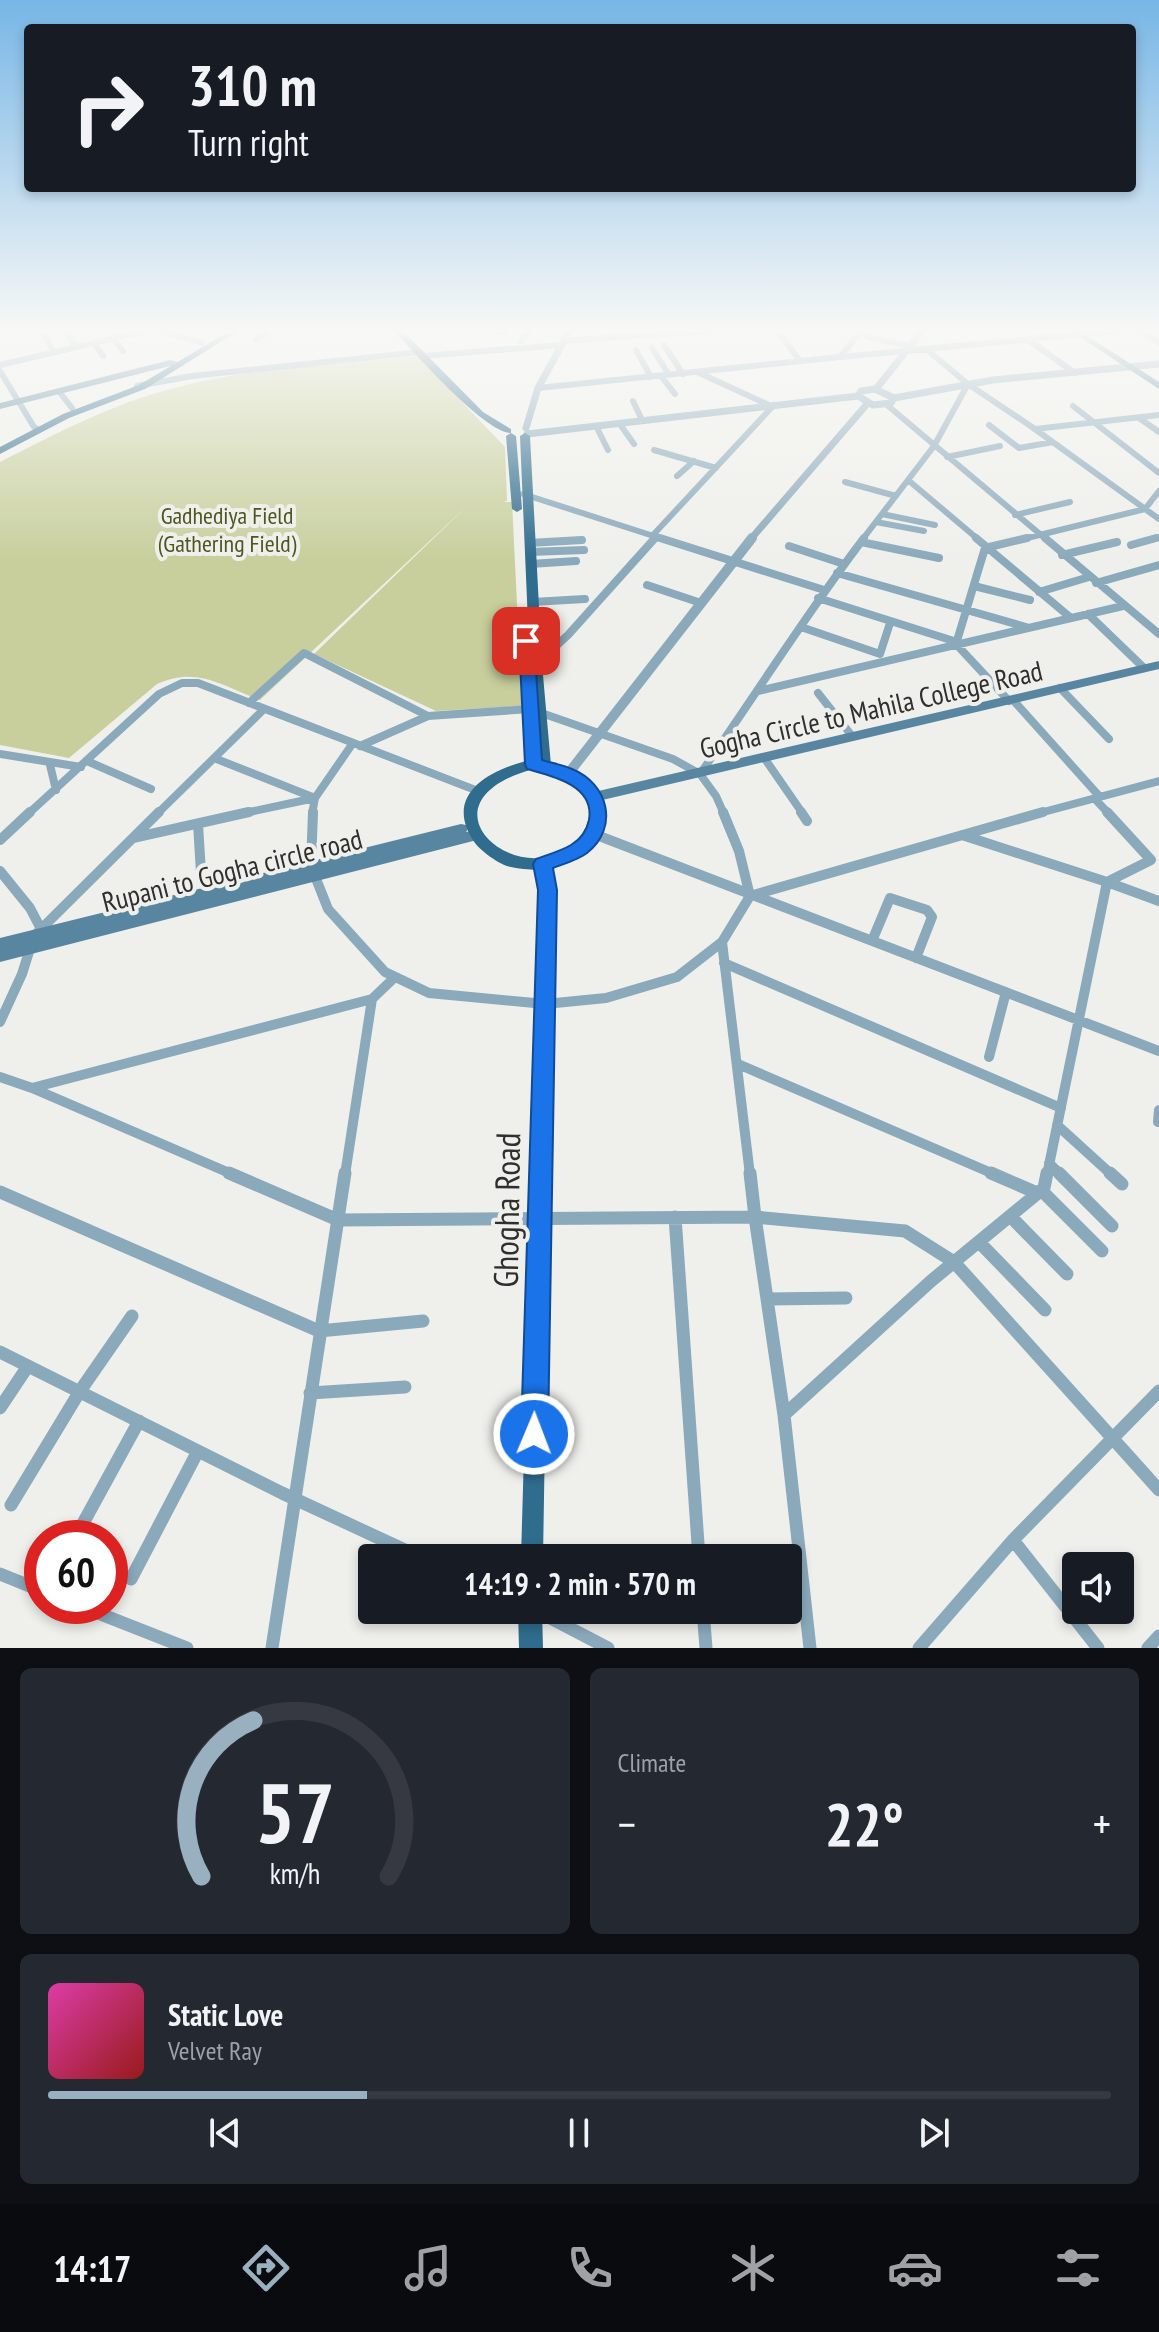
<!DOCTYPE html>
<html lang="en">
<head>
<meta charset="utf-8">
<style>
  :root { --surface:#171b24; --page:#242831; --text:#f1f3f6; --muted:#9ea1a6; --line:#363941; --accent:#98b0bf }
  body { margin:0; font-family:"PT Sans Narrow",sans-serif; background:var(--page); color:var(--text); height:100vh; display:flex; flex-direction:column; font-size:30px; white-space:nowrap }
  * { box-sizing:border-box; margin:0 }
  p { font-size:26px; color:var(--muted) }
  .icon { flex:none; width:44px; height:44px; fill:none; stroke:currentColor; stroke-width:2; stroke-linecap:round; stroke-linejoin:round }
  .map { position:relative; height:1648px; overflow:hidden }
  .panel { display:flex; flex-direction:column; gap:20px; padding:20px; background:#0d0f14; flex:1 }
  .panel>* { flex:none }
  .banner { position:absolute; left:24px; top:24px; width:1112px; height:168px; border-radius:8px; box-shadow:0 4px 12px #0003; background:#171b24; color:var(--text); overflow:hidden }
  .buttons { position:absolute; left:1062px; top:1552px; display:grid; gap:16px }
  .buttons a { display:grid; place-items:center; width:72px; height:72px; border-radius:8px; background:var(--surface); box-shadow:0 4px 12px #0003; font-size:40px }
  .speed { position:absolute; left:24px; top:1520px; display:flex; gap:16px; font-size:40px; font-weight:700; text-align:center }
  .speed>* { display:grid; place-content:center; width:104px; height:104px; border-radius:50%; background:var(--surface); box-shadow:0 4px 12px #0003; line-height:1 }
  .speed .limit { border:12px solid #d22; background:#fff; color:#111 }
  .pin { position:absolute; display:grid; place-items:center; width:68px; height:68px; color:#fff; margin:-34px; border-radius:16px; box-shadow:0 4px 12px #0006 }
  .me { position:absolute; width:88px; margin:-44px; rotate:1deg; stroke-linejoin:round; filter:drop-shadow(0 0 6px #0008) }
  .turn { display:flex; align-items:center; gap:28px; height:168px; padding:0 32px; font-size:36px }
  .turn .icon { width:104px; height:104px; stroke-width:2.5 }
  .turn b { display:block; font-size:56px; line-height:68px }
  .big { font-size:60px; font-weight:700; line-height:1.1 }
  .panel .card { flex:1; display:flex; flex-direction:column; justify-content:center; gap:12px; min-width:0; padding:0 28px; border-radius:12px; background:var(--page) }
  .panel .dial { align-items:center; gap:0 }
  .dial svg { height:208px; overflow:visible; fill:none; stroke:var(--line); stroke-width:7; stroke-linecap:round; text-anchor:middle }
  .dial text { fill:var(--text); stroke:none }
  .song { display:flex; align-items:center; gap:24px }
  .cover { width:96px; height:96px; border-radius:12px; background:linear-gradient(135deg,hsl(320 70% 55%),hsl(0 70% 35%)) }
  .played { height:8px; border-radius:4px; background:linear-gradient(90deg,var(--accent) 30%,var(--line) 30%) }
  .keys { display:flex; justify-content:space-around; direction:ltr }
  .heat { display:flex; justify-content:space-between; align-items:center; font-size:44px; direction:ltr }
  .panel .tiles { flex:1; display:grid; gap:20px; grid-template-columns:1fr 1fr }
  .card:last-child { grid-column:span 2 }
  .trip { position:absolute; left:358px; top:1544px; width:444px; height:80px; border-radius:8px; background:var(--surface); box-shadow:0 4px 12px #0003; font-weight:700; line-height:80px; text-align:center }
  .tabs { display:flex; height:128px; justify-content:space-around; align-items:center; background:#090b0e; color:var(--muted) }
  .tabs .icon { width:56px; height:56px }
  .tabs .active { color:var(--accent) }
  .tabs b { font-size:36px; color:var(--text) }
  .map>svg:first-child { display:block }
  .green { fill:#c8cf9d }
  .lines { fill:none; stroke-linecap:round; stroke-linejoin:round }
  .minor-far3 { stroke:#8aa9bb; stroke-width:6 }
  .minor-far2 { stroke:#8aa9bb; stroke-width:8 }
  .minor-far1 { stroke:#8aa9bb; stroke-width:10 }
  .minor { stroke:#8aa9bb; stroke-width:13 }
  .tertiary-far1 { stroke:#8aa9bb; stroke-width:7 }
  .tertiary { stroke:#8aa9bb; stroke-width:10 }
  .secondary { fill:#5886a1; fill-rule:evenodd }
  .primary { fill:#306c8d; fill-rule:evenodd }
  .route { fill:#1a73e8; stroke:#114b97; stroke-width:2 }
  .labels { text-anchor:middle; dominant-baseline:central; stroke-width:8; stroke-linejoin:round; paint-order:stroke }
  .far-park-label { font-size:24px; fill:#4f551f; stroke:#eff0eb }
  .street-label { font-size:28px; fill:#2f2f2d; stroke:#eff0eb }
  .near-street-label { font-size:34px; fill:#2f2f2d; stroke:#eff0eb }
</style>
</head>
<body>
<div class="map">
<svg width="1159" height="1648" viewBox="0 0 1159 1648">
  <rect width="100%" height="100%" fill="#eff0eb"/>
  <!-- green -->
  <path class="green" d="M418,356l87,91 2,54 -4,1h9l10,204 -86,5 -122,-57 154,-149 -208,195c-38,-14 -63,-34 -103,-16l-88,74 -69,-13v-283c57,-29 112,-58 174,-74 78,-21 164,-23 244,-32z"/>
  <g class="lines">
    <!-- minor-far3 -->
    <path class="minor-far3" d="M65,330l11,17
      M159,330l43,13
      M493,330l12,2
      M862,330l-22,27 285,-27
      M1140,330l19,12
      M780,334l20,27
      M45,336l9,16
      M867,337l43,9
      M113,338l10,13
      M1027,339l48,34
      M256,340l13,-10
      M521,341l8,-11
      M563,341l156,-11
      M94,343l9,13
      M664,345l19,29
      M652,348l17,27
      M926,349l42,35 67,45 124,-14
      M636,350l15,27
      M423,356l138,-11
      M0,365l148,-35
      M0,371l34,56 5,3
      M697,372l72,33
      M661,376l14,18
      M137,386l55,-10 228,-24
      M538,388l302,-31
      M61,394l11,14
      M633,401l9,19
      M887,405l160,135
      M1073,406l86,67
      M1139,418l20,14
      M619,423l15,21
      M989,425l30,23 34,-6
      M596,426l12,24
      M1032,427l127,92
      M654,450l62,18
      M947,457l53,-11
      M677,476l17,-15
      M908,480l71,60
      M845,482l51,14
      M523,494l143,46
      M882,514l53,11
      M1015,515l55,-13
      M876,522l48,9
      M653,535l121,-130
      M654,540l3,-4
      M862,540l72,-94 34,-62
      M1019,540l126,-31 14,-18
      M1149,540l10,-3"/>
    <!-- minor-far2 -->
    <path class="minor-far2" d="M660,538l164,52
      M976,538l95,80
      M1045,538l114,96
      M861,542l78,16
      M529,543l53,-3
      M1131,545l25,-7
      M789,546l55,18
      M530,552l54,-2
      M1062,555l55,-13
      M530,564l46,-3
      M837,573l189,54
      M1096,583l63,-18
      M647,585l54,18
      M974,586l56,14
      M1039,592l50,-15
      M818,598l139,44
      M532,602l53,-3
      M1088,614l56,54
      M801,627l79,27 10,-31
      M533,667l35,-32 87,-97
      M1060,688l49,51
      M758,691l365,-85
      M818,693l34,43
      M1013,700l87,97
      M1009,701l-53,-57 29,-96 42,-10
      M249,703l55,-50 124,63
      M360,746l68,-30 102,-7 143,50 27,15 16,22 8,18
      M0,754l81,13
      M214,758l101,40
      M765,759l38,55
      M87,761l64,28
      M50,765l6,25
      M700,774c55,-78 106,-160 164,-236
      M1095,799l14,15
      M28,814l131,-120 23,-11h16l280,108
      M157,814l107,-105
      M240,814l75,-16
      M312,814l3,-16 38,-55
      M1036,814l123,-33"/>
    <!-- minor-far1 -->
    <path class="minor-far1" d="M313,812l-2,54 17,43 57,63 44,21 116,11 61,-6 71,-21 45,-35 28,-46 -11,-45 -16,-39
      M801,812l6,9
      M198,824l3,49
      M594,834l565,217
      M962,835l145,47 44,-22 -44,-48
      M133,838l116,-26
      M0,840l30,-28
      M0,871l30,37 11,21
      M750,896l293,-84
      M872,941l18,-43 37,12 5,7 -16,41
      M722,942l28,233
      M724,963l337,145
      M0,1022l22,-48 12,-38 125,-124
      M989,1057l17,-65
      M738,1064l258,111
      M0,1077l32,11 340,-89
      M32,1088l202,87
      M1158,1122l1,-12
      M1057,1125l55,50
      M1049,1163l12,12
      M345,1175l27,-176 23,-22
      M1047,1175l60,-293 52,19"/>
    <!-- minor -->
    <path class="minor" d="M229,1173l109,47 417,-3 29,198
      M750,1173l5,44 150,14 49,31 205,228
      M991,1173l46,20
      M1059,1173l53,53
      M1110,1173l12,11
      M1041,1190l61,61
      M0,1192l319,139 104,-10
      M1010,1216l57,58
      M675,1217l24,341
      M979,1242l66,68
      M767,1299l79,-1
      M0,1352l282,141 140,65
      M310,1393l95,-6
      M0,1408l28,-42
      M11,1505l69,-114 52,-75
      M75,1538l64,-117
      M1013,1540l85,108
      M0,1574l42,17
      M131,1579l67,-128
      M80,1606l107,42
      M535,1610l73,38
      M703,1610l3,38
      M272,1648l73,-475
      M810,1648l-26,-233 147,-134 113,-93 3,-15
      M919,1648l94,-108 146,-149
      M1148,1648l11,-12"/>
    <!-- tertiary-far1 -->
    <path class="tertiary-far1" d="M875,389l19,9 -3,5 -18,2 -15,-9 3,-5z
      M876,389l47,-59
      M894,398l99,-18 166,-16
      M526,428l12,-40 32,-58
      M527,434l331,-38
      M750,540l117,-136"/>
    <!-- tertiary -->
    <path class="tertiary" d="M568,774l184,-236"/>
    <!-- secondary -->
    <path class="secondary" d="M1069,330h9l81,52v7z
      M170,360l14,4 -4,3 -10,-1 -170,43v-6z
      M1159,661v8l-565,133 -7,-5 7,-5z
      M461,824l5,1 2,4 -2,3 10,-2 5,1 2,4 -2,4 -481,123v-24z"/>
    <!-- primary -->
    <path class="primary" d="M231,330h9l-95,59 -76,29 -69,36v-7l63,-33 76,-29z
      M394,330h8l81,82 28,17v4c-26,0 -98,-81 -117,-103z
      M511,433l5,3 6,73 -5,3 -5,-3 -6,-73z
      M525,433l5,3 12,228 9,101c10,3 22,6 30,11 47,35 13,77 -30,91l3,23 -11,668h-22l19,-668 -3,-20c-9,-1 -18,-1 -26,-3 -11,-2 -29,-15 -36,-24 -32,-46 10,-71 51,-82l-4,-88 2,-3h6l-10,-234zM533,769c11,4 24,6 35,12 34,18 24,55 -7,71 -56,29 -141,-51 -28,-83z
      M518,1610h24l1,38h-24z"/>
  </g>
  <!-- sky -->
  <linearGradient id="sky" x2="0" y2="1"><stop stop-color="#77b6e6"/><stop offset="0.59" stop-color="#f8f8f6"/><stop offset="1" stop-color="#f8f8f6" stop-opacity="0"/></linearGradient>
  <rect width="1159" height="560" fill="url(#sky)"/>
  <!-- route -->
  <path class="route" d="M526,636l8,5 8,119c10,3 21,5 30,9 37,15 47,59 15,84 -9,7 -24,11 -34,15l4,22 -9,544 -4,10 -10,4 -9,-4 -4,-10 17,-544 -5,-26 3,-5c11,-4 25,-8 35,-14 10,-6 16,-15 18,-25 6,-35 -37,-44 -62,-51l-2,-5 -6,-123z"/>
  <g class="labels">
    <!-- far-park labels -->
    <g class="far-park-label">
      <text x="227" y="515">Gadhediya Field<tspan x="227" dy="28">(Gathering Field)</tspan></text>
    </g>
    <!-- street labels -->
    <g class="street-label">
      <text transform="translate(871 709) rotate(-13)">Gogha Circle to Mahila College Road</text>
      <text transform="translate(232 870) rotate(-14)">Rupani to Gogha circle road</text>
    </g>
    <!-- near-street labels -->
    <g class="near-street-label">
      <text transform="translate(506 1210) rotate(-89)">Ghogha Road</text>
    </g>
  </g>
</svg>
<div class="buttons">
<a><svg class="icon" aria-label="sound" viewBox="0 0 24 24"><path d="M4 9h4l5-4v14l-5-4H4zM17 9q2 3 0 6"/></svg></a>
</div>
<div class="speed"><div class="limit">60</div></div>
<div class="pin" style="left:526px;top:641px;background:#d93025"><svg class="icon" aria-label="arrive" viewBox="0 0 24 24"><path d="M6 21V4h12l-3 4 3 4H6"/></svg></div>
<svg class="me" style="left:534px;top:1434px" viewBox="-20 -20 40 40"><circle r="17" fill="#1a73e8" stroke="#fff" stroke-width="3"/><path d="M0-11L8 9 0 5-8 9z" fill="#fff"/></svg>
<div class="trip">14:19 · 2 min · 570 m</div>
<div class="banner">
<div class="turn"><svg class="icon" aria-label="right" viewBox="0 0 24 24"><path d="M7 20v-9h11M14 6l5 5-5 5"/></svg><div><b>310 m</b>Turn right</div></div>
</div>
</div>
<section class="panel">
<div class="tiles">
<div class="card dial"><svg viewBox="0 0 100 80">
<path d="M14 69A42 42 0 1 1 86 69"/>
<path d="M14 69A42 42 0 0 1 34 9" stroke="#98b0bf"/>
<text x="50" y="56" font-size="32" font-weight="700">57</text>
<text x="50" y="72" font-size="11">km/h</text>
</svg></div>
<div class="card"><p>Climate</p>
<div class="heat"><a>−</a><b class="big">22°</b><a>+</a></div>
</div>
<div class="card">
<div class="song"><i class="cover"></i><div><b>Static Love</b><p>Velvet Ray</p></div></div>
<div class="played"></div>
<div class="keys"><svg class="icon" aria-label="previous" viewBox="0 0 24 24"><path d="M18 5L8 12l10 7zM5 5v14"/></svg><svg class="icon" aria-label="pause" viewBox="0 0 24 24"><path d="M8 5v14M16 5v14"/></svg><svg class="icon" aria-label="next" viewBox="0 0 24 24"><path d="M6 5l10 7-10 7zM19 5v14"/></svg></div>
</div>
</div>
</section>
<nav class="tabs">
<b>14:17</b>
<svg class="icon active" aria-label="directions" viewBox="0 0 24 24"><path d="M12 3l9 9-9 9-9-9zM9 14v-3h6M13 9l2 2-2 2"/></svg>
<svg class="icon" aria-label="music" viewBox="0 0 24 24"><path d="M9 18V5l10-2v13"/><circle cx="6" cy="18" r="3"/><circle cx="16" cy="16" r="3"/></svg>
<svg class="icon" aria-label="phone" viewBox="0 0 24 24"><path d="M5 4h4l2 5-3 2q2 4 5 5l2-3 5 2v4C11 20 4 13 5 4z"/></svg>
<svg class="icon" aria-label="climate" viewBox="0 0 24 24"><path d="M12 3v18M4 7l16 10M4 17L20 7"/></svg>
<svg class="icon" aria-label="car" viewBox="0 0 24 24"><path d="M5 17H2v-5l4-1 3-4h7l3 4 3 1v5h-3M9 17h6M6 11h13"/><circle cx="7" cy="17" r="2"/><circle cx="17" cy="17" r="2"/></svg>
<svg class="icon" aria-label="filters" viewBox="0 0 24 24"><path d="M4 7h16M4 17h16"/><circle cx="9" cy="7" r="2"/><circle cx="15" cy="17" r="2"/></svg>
</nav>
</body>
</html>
